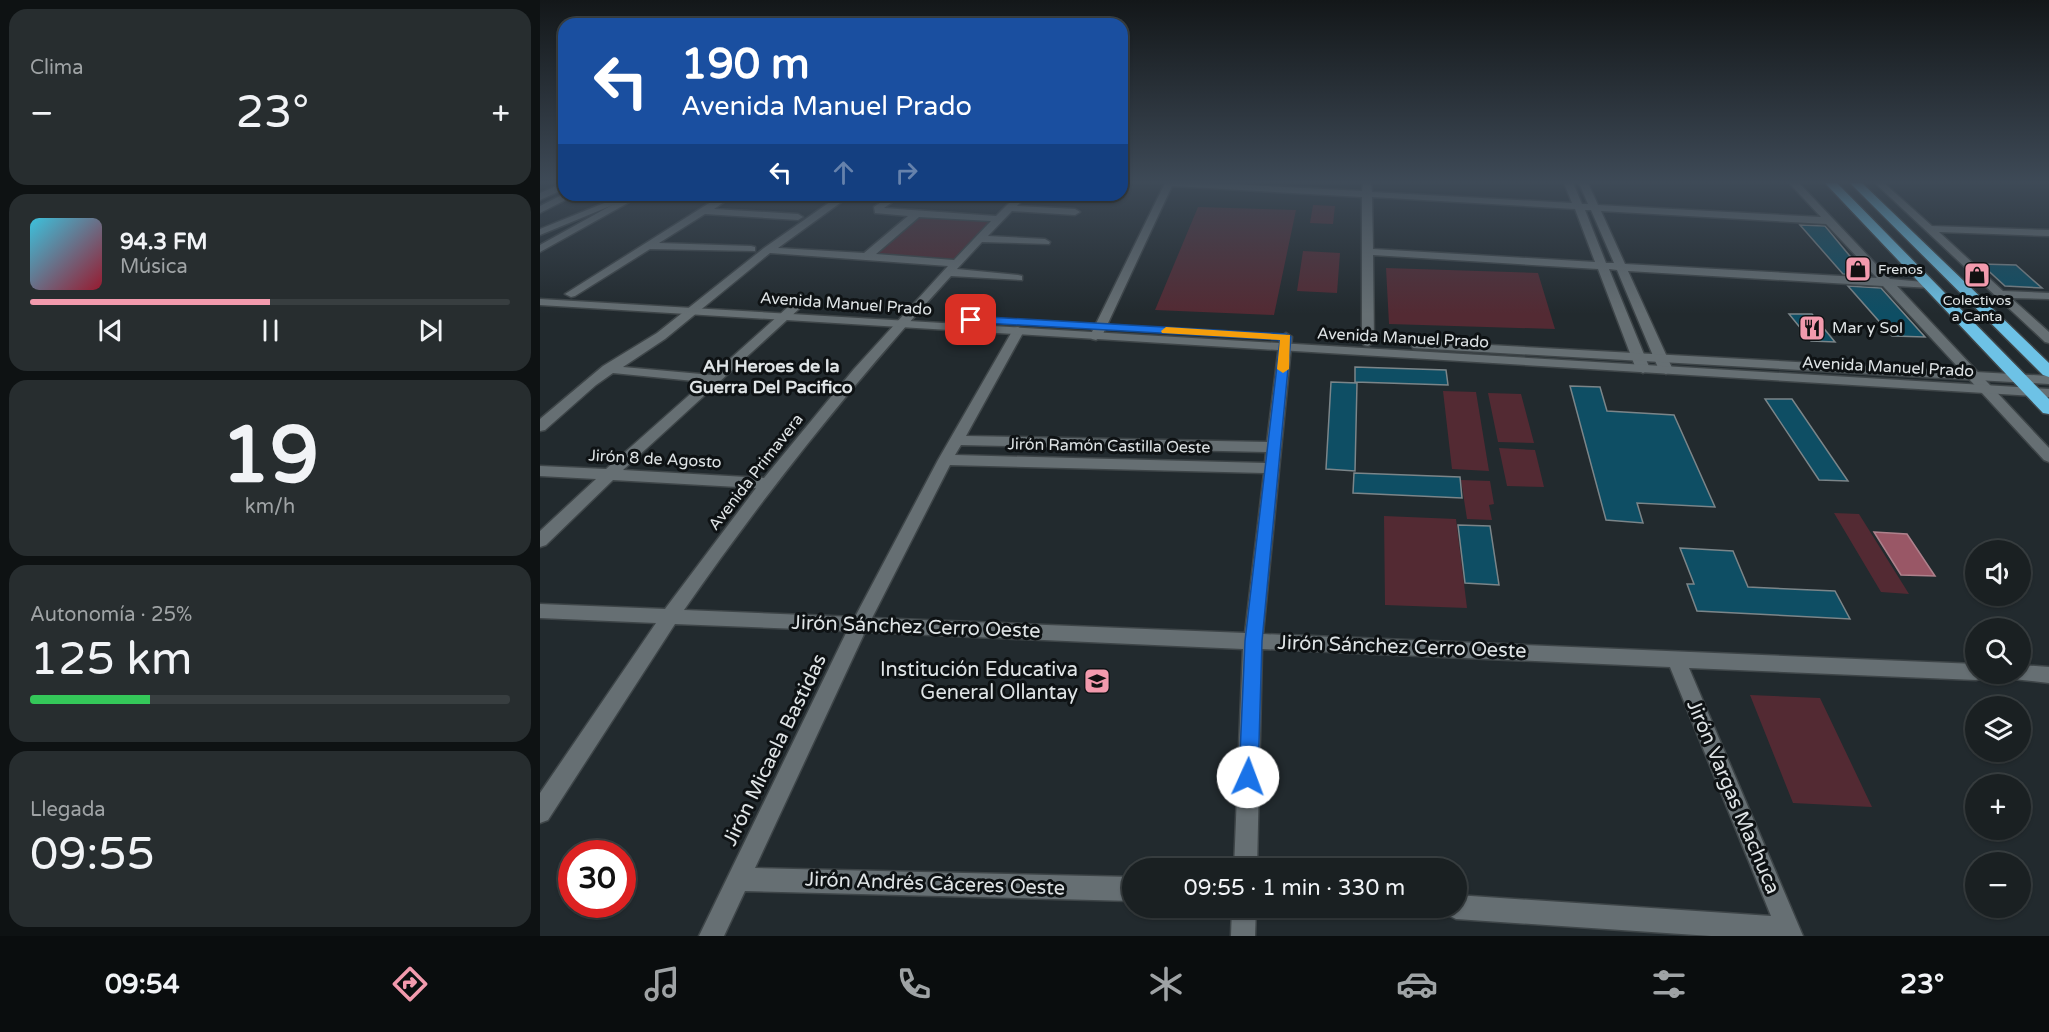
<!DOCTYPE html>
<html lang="es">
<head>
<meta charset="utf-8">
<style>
  :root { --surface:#1a2022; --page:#272d2f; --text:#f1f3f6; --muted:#9fa3a5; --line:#383e40; --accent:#f29aad }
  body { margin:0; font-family:"Varela Round",sans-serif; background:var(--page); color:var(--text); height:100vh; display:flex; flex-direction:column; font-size:22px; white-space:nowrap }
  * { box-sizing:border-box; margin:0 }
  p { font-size:20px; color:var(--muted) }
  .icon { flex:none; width:33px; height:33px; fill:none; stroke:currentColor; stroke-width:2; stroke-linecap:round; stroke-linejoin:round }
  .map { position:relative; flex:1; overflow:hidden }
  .sheet { display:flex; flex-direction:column; gap:9px; padding:9px; background:#0e1213; width:540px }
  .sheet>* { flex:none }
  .banner { position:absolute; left:18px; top:18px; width:570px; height:183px; border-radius:18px; box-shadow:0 2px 4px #0004,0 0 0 2px var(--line); background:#1a4fa0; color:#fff; overflow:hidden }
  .controls { position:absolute; left:1425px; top:540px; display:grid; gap:12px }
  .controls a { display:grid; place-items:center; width:66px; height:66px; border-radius:50%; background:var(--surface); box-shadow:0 2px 4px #0004,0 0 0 2px var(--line); font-size:30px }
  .speed { position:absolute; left:18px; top:840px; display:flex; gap:12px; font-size:30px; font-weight:700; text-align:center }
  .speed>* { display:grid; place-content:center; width:78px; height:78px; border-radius:50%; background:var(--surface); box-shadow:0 2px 4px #0004,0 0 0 2px var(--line); line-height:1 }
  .speed .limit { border:9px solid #d22; background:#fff; color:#111 }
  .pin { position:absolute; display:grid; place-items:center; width:51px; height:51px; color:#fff; margin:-26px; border-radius:12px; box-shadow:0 3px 9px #0006 }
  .me { position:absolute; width:66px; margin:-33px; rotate:2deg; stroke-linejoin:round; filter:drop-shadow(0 0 4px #0008) }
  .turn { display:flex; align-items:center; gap:21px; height:126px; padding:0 24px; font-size:27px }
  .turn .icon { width:78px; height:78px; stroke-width:2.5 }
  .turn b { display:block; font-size:42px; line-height:51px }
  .lanes { display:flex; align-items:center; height:57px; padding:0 24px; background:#0003; justify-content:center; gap:30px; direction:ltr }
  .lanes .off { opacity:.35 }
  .big { font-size:45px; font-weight:600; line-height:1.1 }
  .sheet .widget { flex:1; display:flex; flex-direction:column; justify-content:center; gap:9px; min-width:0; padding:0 21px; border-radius:18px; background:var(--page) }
  .sheet .dial { align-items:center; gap:0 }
  .dial b { font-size:78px; line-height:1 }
  .song { display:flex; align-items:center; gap:18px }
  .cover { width:72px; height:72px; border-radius:9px; background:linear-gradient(135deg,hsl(190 70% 55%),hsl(350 70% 35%)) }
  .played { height:6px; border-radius:3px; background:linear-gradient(90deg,var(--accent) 50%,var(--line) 50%) }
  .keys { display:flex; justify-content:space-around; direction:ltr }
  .heat { display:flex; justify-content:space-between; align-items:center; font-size:33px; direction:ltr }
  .charge { height:9px; border-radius:4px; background:linear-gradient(90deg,#34c759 25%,var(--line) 0) }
  .trip { position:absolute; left:582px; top:858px; width:345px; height:60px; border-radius:30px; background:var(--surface); box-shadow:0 2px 4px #0004,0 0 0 2px var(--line); font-weight:600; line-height:60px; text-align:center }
  .tabs { display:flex; height:96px; justify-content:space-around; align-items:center; background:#0a0d0e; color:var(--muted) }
  .tabs .icon { width:42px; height:42px }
  .tabs .on { color:var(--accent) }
  .tabs b { font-size:27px; color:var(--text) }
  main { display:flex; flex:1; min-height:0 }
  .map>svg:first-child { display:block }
  .green { fill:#532a33 }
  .water { fill:#995766; stroke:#ae818c; stroke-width:1.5 }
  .building { fill:#0e4e64; stroke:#7b8589; stroke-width:1.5 }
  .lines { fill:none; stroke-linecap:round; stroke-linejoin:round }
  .street-casing { stroke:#3e4548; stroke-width:3 }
  .secondary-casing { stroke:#3e4548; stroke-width:3 }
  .highway-casing { stroke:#3e4548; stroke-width:3 }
  .street { fill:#666f73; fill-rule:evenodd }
  .secondary { fill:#666f73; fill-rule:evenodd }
  .highway { fill:#6dc2e6; fill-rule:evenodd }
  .route { fill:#1a73e8; stroke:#114b97; stroke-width:1.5 }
  .slow { fill:#f59e0b }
  .labels { text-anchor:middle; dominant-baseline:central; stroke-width:6; stroke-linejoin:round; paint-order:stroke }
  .far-poi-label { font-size:14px; fill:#dfe4e6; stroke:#0e1214; text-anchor:start }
  .street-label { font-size:16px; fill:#dfe4e6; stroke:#0e1214 }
  .poi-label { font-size:16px; fill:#dfe4e6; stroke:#0e1214; text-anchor:start }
  .neighbourhood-label { font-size:18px; font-weight:bold; fill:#dfe4e6; stroke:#0e1214 }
  .near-street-label { font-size:20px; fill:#dfe4e6; stroke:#0e1214 }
  .near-poi-label { font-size:20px; fill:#dfe4e6; stroke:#0e1214; text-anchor:end }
</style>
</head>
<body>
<main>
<section class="sheet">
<div class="widget"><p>Clima</p>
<div class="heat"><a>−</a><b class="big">23°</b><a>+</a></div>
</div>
<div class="widget">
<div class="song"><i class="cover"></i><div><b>94.3 FM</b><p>Música</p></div></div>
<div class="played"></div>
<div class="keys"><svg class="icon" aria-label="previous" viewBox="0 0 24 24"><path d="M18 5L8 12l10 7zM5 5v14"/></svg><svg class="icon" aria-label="pause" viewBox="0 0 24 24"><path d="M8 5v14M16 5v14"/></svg><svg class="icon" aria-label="next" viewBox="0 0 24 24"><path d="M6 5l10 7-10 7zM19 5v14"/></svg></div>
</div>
<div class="widget dial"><b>19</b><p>km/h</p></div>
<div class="widget"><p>Autonomía · 25%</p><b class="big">125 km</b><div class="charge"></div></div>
<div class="widget"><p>Llegada</p><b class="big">09:55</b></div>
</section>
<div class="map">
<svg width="1509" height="936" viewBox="0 0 1509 936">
  <rect width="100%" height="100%" fill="#222a2e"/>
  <!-- green -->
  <path class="green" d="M773,205l22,1 -2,18 -23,-1z
    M658,207l98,3 -22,105 -119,-5z
    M381,216l73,5 -39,38 -78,-5z
    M763,251l37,2 -3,40 -40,-2z
    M846,268l152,5 17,56 -166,-5z
    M903,391l33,1 13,79 -37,-2z
    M948,393l33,1 13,49 -36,-1z
    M959,448l36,2 9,37 -37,-1z
    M921,480l29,1 4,23 -5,1 3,15 -25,-1z
    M1294,513l25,1 50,80 -28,-2z
    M844,516l72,3 11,89 -82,-3z
    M1210,695l70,3 52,109 -79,-4z"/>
  <!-- water -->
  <path class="water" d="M1334,532l33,2 28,42 -34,-1z"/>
  <!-- building -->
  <path class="building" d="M1260,225l25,1 24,29 20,20 -26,-1z
    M1441,264l35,1 26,23 -37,-2z
    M1308,286l33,2 44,49 -33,-1z
    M1249,314h23l23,28 -24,-1z
    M815,367l91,3 2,15 -93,-3z
    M791,382l26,1 -2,88 -29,-2z
    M1030,386l30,1 7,24 67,4 41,92 -78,-4 6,20 -37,-3z
    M1225,399h27l56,82 -29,-1z
    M814,473l106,4 2,21 -109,-5z
    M918,525l32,1 9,59 -34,-2z
    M1140,548l53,3 15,36 87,4 15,28 -153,-8 -10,-27h7z"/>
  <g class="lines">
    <defs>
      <path id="street" d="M24,183v6l-24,11v-7z
        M625,183h46l151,8 1,-8h8l1,9 200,11 -8,-20h9l9,21h6l-9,-21h9l10,22 223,12 -32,-34h10l91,96 45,4v4l-4,1 -34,-2 152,162v14l-5,-2 -161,-174 -255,-15 45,99 -7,4 -7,-4 -42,-100 -8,-1 41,100 -7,4 -7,-4 -38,-100 -225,-14 1,87 -6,4 -4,-1 -2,-3v-145l-190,-11 -70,150 -6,4 -4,-1 -2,-3zM832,197l203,12 20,53 -222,-13zM1045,210h6l23,53h-8zM1061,211l225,13 51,54 -252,-14z
        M1335,183h9l48,43 117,4v6l-110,-4 64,59 46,2v6l-38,-1 38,34v11l-4,-1z
        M90,195h12l-102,57v-7z
        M182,195h12l-20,14 84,5 5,3 -5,3 -93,-6 -46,29 92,3 4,1v4l-105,-2 -75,47 -4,1 -6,-3z
        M300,195h11l-73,53 86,5 44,-37 -33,-3 -1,-6 17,-12h11l-18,13 112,8 21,-21h10l-10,11 58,3 5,3 -5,3 -63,-4 -24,25 57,3 5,3 -1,2 -67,-2 -25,27 61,6 4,1v4l-71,-4c-96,105 -185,216 -267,334l171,7 83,-157 76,-132 4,-1 6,4 -58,105 301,6 13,-105 6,-4 6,4 -29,297 713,30v10h9l-2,4 -7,2 -287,-12 114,268h-92l-255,-17 -8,-4 -4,-7h12v-13l315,21 -101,-249 -408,-18 -5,219h-23l9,-219 -378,-17 -110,236 377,9v24l-387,-10 -21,45h-25l148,-305 -172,-7 -127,196 -8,3v-30l116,-170 -116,-5v-14l125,5 91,-121 -143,-8 -67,65 -6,2v-16l56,-52 -56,-3v-10l66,3 98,-87 -91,-9 -17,12 -51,45 -5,1v-12l63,-53 54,-33 107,-85zM379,217l72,4 -37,39 -78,-6zM230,253l178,13 -94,103 -90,109 -141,-8 176,-161 -6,-4 -4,1 -77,69 -89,-8 42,-28zM421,445l305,7 -1,11 -310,-8zM410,465l314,8 -19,160 -373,-15z
        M1480,665l29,2v16l-36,-4 -2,-5h9z
        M692,908h24l-1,28h-24z"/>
      <path id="secondary" d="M24,194l11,1 -35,18v-7z
        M84,195h13l-97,40v-6z
        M0,299l1509,90v8l-1509,-92z
        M877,341l632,35v8l-636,-36 -2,-3 2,-3z"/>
      <path id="highway" d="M1285,183h12l212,216v15l-6,-1z
        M1310,183h12l187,180v14l-6,-2z"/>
    </defs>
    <!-- street casing -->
    <use href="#street" class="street-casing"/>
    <!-- secondary casing -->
    <use href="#secondary" class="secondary-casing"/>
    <!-- highway casing -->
    <use href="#highway" class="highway-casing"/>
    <!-- street -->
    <use href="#street" class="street"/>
    <!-- secondary -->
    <use href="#secondary" class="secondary"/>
    <!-- highway -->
    <use href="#highway" class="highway"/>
  </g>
  <!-- sky -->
  <linearGradient id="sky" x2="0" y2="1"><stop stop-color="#131719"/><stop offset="0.58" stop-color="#3e4a57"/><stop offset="1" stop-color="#3e4a57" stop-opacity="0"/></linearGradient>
  <rect width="1509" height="314" fill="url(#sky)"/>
  <!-- route -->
  <path class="route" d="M431,316l315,18 5,3 -29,304 -4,136 -3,7 -7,3 -6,-3 -3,-7 6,-136 35,-301 -313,-18 -1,-2z"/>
  <!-- slow -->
  <path class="slow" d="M626,327l124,8 -1,34 -6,4 -6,-4 3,-29 -118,-7 -1,-2z"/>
  <!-- icons -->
  <defs>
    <symbol id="shop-square" viewBox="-11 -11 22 22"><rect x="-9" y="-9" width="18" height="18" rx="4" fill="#f29aad" stroke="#0e1214"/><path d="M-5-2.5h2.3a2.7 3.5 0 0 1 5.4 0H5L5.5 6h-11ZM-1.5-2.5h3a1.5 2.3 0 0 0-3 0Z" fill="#111"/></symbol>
    <symbol id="restaurant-square" viewBox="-11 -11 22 22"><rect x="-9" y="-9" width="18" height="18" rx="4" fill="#f29aad" stroke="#0e1214"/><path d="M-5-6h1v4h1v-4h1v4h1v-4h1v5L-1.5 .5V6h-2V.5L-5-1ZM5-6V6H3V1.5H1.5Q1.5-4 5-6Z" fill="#111"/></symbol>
    <symbol id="school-square" viewBox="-11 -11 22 22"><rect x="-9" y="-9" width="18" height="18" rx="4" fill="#f29aad" stroke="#0e1214"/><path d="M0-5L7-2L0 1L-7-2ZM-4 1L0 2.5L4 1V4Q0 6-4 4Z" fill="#111"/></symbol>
  </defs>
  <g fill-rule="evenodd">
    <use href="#shop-square" x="1303" y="254" width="30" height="30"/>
    <use href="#shop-square" x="1422" y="260" width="30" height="30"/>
    <use href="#restaurant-square" x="1257" y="313" width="30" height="30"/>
    <use href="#school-square" x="542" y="666" width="30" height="30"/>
  </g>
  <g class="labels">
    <!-- far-poi labels -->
    <g class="far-poi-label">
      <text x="1338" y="269">Frenos</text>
      <text x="1437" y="300" text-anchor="middle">Colectivos<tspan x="1437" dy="16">a Canta</tspan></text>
    </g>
    <!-- street labels -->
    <g class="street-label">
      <text transform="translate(306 304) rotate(4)">Avenida Manuel Prado</text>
      <text transform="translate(863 338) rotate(3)">Avenida Manuel Prado</text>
      <text transform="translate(1348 367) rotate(3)">Avenida Manuel Prado</text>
      <text transform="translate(569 446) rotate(1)">Jirón Ramón Castilla Oeste</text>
      <text transform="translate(115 459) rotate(3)">Jirón 8 de Agosto</text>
      <text transform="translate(216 472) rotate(-52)">Avenida Primavera</text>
    </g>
    <!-- poi labels -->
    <g class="poi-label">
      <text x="1292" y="328">Mar y Sol</text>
    </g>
    <!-- neighbourhood labels -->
    <g class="neighbourhood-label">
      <text x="231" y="366">AH Heroes de la<tspan x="231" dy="21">Guerra Del Pacifico</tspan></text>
    </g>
    <!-- near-street labels -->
    <g class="near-street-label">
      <text transform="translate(376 627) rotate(2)">Jirón Sánchez Cerro Oeste</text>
      <text transform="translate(862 647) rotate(2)">Jirón Sánchez Cerro Oeste</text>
      <text transform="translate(235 750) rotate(-64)">Jirón Micaela Bastidas</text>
      <text transform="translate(1193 797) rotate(67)">Jirón Vargas Machuca</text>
      <text transform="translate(395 884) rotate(2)">Jirón Andrés Cáceres Oeste</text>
    </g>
    <!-- near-poi labels -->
    <g class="near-poi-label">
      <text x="538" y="670">Institución Educativa<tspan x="538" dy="23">General Ollantay</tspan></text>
    </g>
  </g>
</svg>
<div class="controls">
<a><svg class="icon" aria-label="sound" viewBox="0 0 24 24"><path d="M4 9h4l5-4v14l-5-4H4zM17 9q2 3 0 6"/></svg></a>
<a><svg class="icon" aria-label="search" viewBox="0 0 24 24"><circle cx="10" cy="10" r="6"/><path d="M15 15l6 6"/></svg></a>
<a><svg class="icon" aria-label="layers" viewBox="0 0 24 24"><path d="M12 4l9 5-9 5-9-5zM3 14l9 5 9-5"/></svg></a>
<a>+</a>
<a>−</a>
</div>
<div class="speed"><div class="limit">30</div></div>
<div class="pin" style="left:431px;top:320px;background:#d93025"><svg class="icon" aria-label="arrive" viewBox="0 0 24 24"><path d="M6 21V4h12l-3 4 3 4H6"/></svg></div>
<svg class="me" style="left:708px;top:777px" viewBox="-20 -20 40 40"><circle r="19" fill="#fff"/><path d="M0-13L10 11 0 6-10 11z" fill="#1a73e8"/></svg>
<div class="trip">09:55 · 1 min · 330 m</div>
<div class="banner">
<div class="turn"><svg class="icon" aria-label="left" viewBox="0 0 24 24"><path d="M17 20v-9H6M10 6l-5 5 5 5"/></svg><div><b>190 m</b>Avenida Manuel Prado</div></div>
<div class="lanes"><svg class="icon" aria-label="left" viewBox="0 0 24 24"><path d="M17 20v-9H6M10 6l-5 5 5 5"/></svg><svg class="icon off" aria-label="ahead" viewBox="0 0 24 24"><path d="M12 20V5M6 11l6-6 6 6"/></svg><svg class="icon off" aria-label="right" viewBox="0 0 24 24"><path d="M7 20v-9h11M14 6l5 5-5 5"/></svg></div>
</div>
</div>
</main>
<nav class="tabs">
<b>09:54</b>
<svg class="icon on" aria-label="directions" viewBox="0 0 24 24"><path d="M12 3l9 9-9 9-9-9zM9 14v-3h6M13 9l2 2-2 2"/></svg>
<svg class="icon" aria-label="music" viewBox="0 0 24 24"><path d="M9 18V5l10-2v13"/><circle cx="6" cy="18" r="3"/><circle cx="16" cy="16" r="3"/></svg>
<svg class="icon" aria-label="phone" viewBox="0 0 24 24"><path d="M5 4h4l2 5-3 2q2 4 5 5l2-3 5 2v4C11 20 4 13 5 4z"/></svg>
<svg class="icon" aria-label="climate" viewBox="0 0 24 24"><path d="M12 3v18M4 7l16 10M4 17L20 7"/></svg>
<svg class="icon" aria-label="car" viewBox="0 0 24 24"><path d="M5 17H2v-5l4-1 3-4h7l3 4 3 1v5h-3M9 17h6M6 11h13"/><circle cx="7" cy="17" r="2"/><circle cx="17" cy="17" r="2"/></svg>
<svg class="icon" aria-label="filters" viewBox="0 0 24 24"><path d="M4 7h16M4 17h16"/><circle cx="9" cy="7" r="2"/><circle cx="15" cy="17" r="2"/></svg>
<b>23°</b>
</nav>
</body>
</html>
